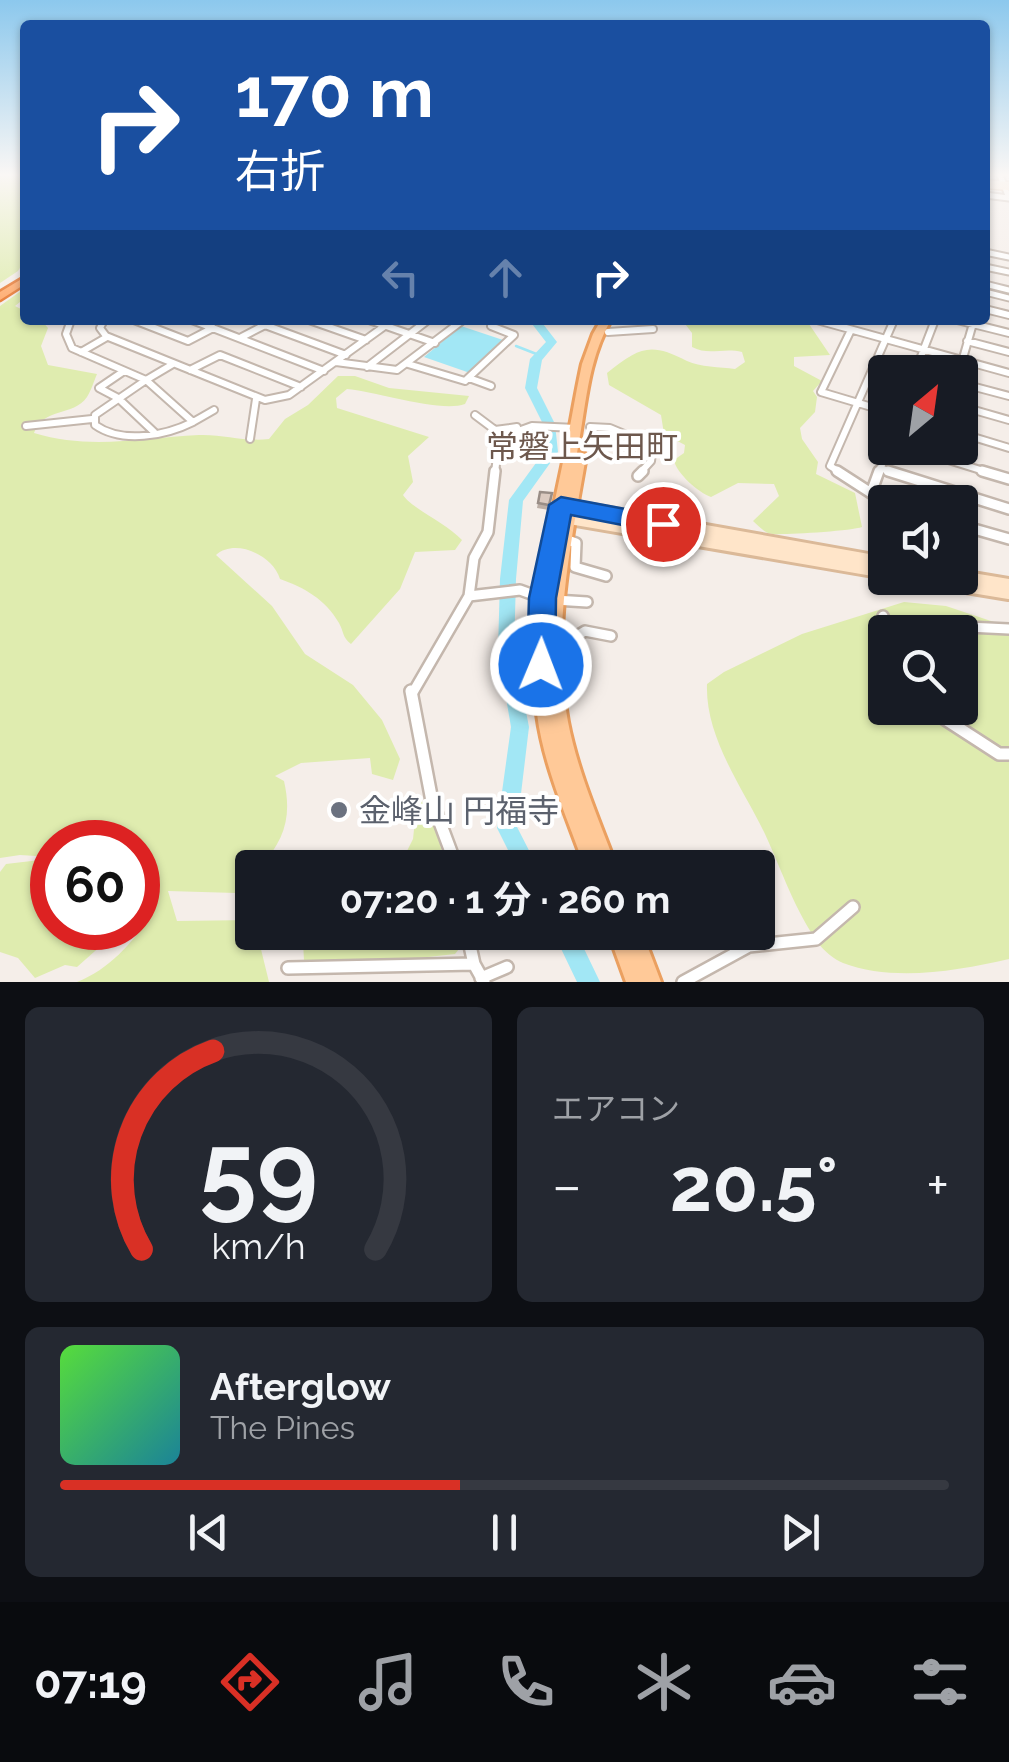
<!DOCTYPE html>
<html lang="ja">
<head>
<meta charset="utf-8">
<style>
  :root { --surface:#171b24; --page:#242831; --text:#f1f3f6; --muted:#9ea1a6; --line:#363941; --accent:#d93025 }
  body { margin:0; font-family:Raleway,"Noto Sans JP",sans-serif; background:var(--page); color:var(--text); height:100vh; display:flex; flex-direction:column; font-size:38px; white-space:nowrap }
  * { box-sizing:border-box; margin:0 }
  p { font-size:32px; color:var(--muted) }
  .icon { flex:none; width:55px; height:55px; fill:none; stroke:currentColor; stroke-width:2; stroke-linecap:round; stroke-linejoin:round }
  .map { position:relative; height:982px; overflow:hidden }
  .sheet { display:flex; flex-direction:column; gap:25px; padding:25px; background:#0d0f14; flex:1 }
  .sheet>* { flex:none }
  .banner { position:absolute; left:20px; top:20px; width:970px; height:305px; border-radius:10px; box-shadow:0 2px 8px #0004; background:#1a4fa0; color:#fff; overflow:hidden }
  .needle { width:65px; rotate:29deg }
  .buttons { position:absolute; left:868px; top:355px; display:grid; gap:20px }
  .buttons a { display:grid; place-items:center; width:110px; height:110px; border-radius:10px; background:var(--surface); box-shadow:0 2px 8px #0004; font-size:50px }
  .speed { position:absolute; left:30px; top:820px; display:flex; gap:20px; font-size:50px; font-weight:700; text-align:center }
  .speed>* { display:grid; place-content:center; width:130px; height:130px; border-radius:50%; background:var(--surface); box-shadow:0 2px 8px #0004; line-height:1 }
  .speed .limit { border:15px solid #d22; background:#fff; color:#111 }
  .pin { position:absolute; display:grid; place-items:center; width:85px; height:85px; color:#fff; margin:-42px; border:5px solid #fff; border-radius:50%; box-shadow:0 2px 10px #0007 }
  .me { position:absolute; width:110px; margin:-55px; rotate:1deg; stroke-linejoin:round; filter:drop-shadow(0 0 8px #0008) }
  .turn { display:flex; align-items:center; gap:35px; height:210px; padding:0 50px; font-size:45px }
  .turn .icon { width:130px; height:130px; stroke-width:2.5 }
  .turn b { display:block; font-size:70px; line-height:85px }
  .lanes { display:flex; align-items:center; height:95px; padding:0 50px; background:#0003; justify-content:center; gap:50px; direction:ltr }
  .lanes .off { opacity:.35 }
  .big { font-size:75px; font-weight:700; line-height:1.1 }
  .sheet .card { flex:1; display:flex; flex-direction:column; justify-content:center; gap:15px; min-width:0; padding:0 35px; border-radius:15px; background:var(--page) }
  .sheet .dial { align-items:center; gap:0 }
  .dial svg { height:260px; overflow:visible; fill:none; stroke:var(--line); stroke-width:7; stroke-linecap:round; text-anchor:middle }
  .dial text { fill:var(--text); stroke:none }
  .song { display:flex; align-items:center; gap:30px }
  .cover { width:120px; height:120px; border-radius:15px; background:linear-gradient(135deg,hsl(110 70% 55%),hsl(190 70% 35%)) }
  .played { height:10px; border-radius:5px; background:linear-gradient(90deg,var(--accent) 45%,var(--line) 45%) }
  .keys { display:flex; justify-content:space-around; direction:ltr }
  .heat { display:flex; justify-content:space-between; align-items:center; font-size:55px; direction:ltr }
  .sheet .tiles { flex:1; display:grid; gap:25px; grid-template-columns:1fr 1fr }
  .card:last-child { grid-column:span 2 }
  .trip { position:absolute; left:235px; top:850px; width:540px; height:100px; border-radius:10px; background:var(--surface); box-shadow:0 2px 8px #0004; font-weight:700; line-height:100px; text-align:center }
  .tabs { display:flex; height:160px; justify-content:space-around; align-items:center; background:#090b0e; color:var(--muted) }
  .tabs .icon { width:70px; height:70px }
  .tabs .active { color:var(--accent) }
  .tabs b { font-size:45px; color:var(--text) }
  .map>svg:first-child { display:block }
  .green { fill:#dfecaf; fill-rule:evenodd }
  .water { fill:#a2e7f5 }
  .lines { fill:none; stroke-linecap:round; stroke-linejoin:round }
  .stream { stroke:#a2e7f5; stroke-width:2.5 }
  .river { fill:#a2e7f5; fill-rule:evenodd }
  .street-far3-casing { stroke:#c4b7ad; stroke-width:9 }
  .street-far2-casing { stroke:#c4b7ad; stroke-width:10 }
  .street-far1-casing { stroke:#c4b7ad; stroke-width:14 }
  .street-casing { stroke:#c4b7ad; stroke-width:16 }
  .secondary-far1-casing { stroke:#dbb998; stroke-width:11 }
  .secondary-casing { stroke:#dbb998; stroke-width:18 }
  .primary-casing { stroke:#eba060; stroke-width:6 }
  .highway-casing { stroke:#e77830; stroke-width:5 }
  .street-far3 { stroke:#fff; stroke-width:5 }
  .street-far2 { stroke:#fff; stroke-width:6 }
  .street-far1 { stroke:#fff; stroke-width:9 }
  .street { stroke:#fff; stroke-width:11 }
  .secondary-far1 { stroke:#ffe5c9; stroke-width:8 }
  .secondary { stroke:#ffe5c9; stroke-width:12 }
  .primary { fill:#ffc998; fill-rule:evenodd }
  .highway { fill:#ffa96a; fill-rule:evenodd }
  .wall { fill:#bcaea5 }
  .building { fill:#dbcac0; stroke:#998d86; stroke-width:2.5 }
  .route { fill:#1a73e8; stroke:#114b97; stroke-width:2.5 }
  .worship-dot { fill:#6b7280; stroke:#fff; stroke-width:4 }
  .labels { text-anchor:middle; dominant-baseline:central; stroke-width:8; stroke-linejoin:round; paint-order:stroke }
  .quarter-label { font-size:32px; fill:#6d584d; stroke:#fff }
  .near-worship-label { font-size:32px; fill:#5b616d; stroke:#fff; text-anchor:start }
</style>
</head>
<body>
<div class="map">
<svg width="1009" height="982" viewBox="0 0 1009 982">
  <rect width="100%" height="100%" fill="#f5eee9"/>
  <!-- green -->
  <path class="green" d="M0,175h25v85l-7,11 -18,12z
    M25,288v10l-10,8 10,5v9h16l7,8 -7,18 7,19 49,9c-3,7 -6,17 -10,23 -14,20 -44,10 -53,36 55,17 108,5 165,2 24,-1 46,7 70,4l16,-20 23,-14 30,-29h17l34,12 80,8 -4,8c-25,9 -90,-13 -118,-15l-11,9 1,10 92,29 -21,19 5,26 -10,13c8,13 43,28 59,45l-7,10 -40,2 -15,37 -49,55c-9,-7 -7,-12 -12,-21 -14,-24 -34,-35 -59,-44 -7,-24 -45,-41 -64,-24l56,51 33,48 48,31 29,35 18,39 -7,21 -21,-6 -2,-16 -69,5 -26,13 9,5c8,35 1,59 -24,86l-8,1v7l-16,18 -68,-2 9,30 75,-1v12l5,1 12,49h-192c33,-13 53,-38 75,-66l-14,-11v-63h-86v15l-32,-2 -20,3v-552z
    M682,320h118l9,4 21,31 -36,2v9l28,15 -9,10 4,6 -2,15 -15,16 2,11 16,23 -2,12 39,19 7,34c-11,4 -78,8 -89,7 -9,-1 -13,-7 -20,-13l26,-25 -5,-12 -36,-1 -27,14c-12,-4 -35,-24 -37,-37l10,-7 1,-8 -21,-11 -3,-19 -52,-30 -2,-12c33,-26 43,-31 80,-12 13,6 33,6 48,8l10,-7 -3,-10c-18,-5 -33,4 -50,-5v-14z
    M904,602l42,4 63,21v332c-52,12 -116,23 -166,4 -8,-3 -19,-12 -24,-19 -24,-33 -37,-73 -54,-110 -22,-46 -60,-96 -58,-150l17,-12 78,-38zM885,632h75v76h-75z
    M417,801h5l15,32 9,34h-47l14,-28z
    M40,860l12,2v66h69l-44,39 -12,-2 -30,13 -17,-20 -18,-6v-80l6,-8z
    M456,932l3,17 -4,5 -143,16 -8,-9 -1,-20 9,-8z"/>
  <!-- water -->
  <path class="water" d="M461,326l45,15 -36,32 -46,-16z"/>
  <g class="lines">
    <!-- stream -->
    <path class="stream" d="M516,346l23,9"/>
    <!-- river -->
    <path class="river" d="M529,320h11l17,22 -15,18 -5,28 18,36 3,28 -35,49 -7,78 -2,72 15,76 -12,100 21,41h-21l-20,-40 14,-101 -13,-76 2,-72 9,-79 35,-48 -1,-28 -18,-36 5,-29 16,-17z
      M553,932h23l24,50h-23z"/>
    <defs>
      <path id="street-far3" d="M1000,175l9,23
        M985,195l24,3
        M985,252l24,5
        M985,267l24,5
        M985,284l24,6
        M985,292l24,6"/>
      <path id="street-far2" d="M985,309l24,6
        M71,320l-5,14 6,14 74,32
        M104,320l-4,8 6,8 159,64 24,-5 104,-75
        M134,320l54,21 25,-13
        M192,320l132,51
        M309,320l57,20
        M369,320l66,23
        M817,320l192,53
        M957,320l52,13
        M608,332l45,-3
        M850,332l-29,60 64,19
        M240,338l25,-13 81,30
        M967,341l42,11
        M81,352l26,-15
        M336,362l61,8 66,-50
        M408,364l57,17 49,-46 -23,-9 7,-6
        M367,367l61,-47
        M190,370l30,-15 81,32
        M124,371l-25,17 19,10 36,34
        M915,372l20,-52
        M959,372l15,-52
        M469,378l22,8
        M146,380l47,42c-28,14 -71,22 -98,3v-10z
        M146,380l27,-16
        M960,383l49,13
        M960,406l49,14
        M475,415l20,15 22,-3
        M193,422l21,-12
        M26,426l66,-7
        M590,427l20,1 43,18 -2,15 -11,12
        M960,433l49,15
        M250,439l6,-40
        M910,448l80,25
        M880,468l16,5
        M495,473l4,-35 33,-12 44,2
        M841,473l-11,-7 64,-146
        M879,473l9,-25"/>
      <path id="street-far1" d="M837,471l48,31
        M888,471l121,38
        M982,471l27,8
        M638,476l5,-5
        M871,493l8,-22
        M960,525l49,14
        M565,539l11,4 -1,24 31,9
        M469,596l51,-6 22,8
        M555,600l32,2
        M883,616l7,16
        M886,623l123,6
        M556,642h11l18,-11 26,5
        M412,694l57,-98 5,-38 14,-26 7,-61"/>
      <path id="street" d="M411,691l21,110 25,67
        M928,708l71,46h10
        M467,932l7,32 10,18
        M288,968l186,-4
        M481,978l26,-11
        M683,982l66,-36 67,-7 37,-32"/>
      <path id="secondary-far1" d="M985,184l24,2"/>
      <path id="secondary" d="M565,506l320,57
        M564,517l321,55
        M960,577l49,8
        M918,578l91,15"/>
      <path id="primary" d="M601,320h10c-24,41 -25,88 -34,133h7l2,3c-15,87 -35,178 -18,266 10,51 31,98 49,146h-32c-18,-51 -41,-101 -48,-154 -12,-85 9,-170 26,-252 7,-33 12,-66 19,-98l11,-30z
        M608,932h34l19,50h-35z"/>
      <path id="highway" d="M25,277v7l-25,16v-8z"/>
    </defs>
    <!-- street-far3 casing -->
    <use href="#street-far3" class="street-far3-casing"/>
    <!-- street-far2 casing -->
    <use href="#street-far2" class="street-far2-casing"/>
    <!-- street-far1 casing -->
    <use href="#street-far1" class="street-far1-casing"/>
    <!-- street casing -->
    <use href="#street" class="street-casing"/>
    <!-- secondary-far1 casing -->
    <use href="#secondary-far1" class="secondary-far1-casing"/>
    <!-- secondary casing -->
    <use href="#secondary" class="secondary-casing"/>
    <!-- primary casing -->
    <use href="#primary" class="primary-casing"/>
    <!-- highway casing -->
    <use href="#highway" class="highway-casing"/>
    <!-- street-far3 -->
    <use href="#street-far3" class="street-far3"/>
    <!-- street-far2 -->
    <use href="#street-far2" class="street-far2"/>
    <!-- street-far1 -->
    <use href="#street-far1" class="street-far1"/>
    <!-- street -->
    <use href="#street" class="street"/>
    <!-- secondary-far1 -->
    <use href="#secondary-far1" class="secondary-far1"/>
    <!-- secondary -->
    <use href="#secondary" class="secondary"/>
    <!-- primary -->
    <use href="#primary" class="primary"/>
    <!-- highway -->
    <use href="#highway" class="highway"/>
  </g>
  <!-- wall -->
  <path class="wall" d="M552,498l-3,12 -12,-2 1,-5z"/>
  <!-- building -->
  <path class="building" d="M540,492l12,1 -3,12 -11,-2z"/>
  <!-- sky -->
  <linearGradient id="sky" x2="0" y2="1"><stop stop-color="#8cc8ed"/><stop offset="0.56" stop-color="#faf7f5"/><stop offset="1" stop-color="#faf7f5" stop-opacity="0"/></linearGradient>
  <rect width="1009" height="312" fill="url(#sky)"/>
  <!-- route -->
  <path class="route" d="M561,497l102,19 12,8 -12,9 -92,-18 -15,83 -1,67 -4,9 -10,3 -10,-3 -4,-9 2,-67 20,-93z"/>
  <!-- markers -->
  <circle class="worship-dot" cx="339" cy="810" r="10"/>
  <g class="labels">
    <!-- quarter labels -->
    <g class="quarter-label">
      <text x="582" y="446">常磐上矢田町</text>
    </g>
    <!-- near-worship labels -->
    <g class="near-worship-label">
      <text x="359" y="810">金峰山 円福寺</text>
    </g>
  </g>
</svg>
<div class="buttons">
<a><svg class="needle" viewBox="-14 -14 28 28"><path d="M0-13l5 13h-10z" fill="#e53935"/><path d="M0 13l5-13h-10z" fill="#9ea1a6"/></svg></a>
<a><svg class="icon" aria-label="sound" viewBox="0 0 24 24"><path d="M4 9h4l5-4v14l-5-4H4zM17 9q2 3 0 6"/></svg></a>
<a><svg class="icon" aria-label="search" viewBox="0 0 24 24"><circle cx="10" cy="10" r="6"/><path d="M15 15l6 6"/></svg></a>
</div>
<div class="speed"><div class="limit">60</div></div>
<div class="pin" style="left:663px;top:524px;background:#d93025"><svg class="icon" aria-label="arrive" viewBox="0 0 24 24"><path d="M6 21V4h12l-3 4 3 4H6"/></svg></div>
<svg class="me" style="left:541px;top:665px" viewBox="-20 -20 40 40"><circle r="17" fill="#1a73e8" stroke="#fff" stroke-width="3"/><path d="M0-11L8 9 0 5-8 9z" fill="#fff"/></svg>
<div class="trip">07:20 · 1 分 · 260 m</div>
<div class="banner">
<div class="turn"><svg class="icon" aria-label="right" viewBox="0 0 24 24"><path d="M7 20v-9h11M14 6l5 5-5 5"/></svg><div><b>170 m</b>右折</div></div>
<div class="lanes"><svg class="icon off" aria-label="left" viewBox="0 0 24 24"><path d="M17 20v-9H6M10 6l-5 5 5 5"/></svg><svg class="icon off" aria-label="ahead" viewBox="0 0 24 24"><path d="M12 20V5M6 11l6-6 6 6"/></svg><svg class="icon" aria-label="right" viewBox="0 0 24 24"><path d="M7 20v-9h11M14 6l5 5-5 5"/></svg></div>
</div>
</div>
<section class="sheet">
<div class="tiles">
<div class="card dial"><svg viewBox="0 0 100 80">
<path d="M14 69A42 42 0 1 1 86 69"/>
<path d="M14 69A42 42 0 0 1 36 8" stroke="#d93025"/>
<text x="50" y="56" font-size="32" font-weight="700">59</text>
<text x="50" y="72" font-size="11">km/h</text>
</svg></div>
<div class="card"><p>エアコン</p>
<div class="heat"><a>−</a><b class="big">20.5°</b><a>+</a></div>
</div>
<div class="card">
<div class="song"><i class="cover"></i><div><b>Afterglow</b><p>The Pines</p></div></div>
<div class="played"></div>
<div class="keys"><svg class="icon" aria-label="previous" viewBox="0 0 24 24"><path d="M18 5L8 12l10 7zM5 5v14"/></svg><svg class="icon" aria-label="pause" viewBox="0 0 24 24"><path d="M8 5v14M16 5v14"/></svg><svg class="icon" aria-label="next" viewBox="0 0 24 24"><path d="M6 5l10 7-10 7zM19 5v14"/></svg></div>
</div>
</div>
</section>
<nav class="tabs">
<b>07:19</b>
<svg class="icon active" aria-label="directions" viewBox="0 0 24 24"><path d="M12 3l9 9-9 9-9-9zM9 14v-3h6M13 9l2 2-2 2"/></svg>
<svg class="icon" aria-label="music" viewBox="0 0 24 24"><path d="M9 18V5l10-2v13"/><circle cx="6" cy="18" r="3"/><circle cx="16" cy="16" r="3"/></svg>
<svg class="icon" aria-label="phone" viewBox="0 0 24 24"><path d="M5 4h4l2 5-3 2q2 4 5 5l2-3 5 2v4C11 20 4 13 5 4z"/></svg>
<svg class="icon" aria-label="climate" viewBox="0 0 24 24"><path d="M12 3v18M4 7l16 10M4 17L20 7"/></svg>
<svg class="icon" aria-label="car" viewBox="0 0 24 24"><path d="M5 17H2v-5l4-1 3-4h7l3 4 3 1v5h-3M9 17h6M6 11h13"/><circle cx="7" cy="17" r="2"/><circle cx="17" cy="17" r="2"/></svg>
<svg class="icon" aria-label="filters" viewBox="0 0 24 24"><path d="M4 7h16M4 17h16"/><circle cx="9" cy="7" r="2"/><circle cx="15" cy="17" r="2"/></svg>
</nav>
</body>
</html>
